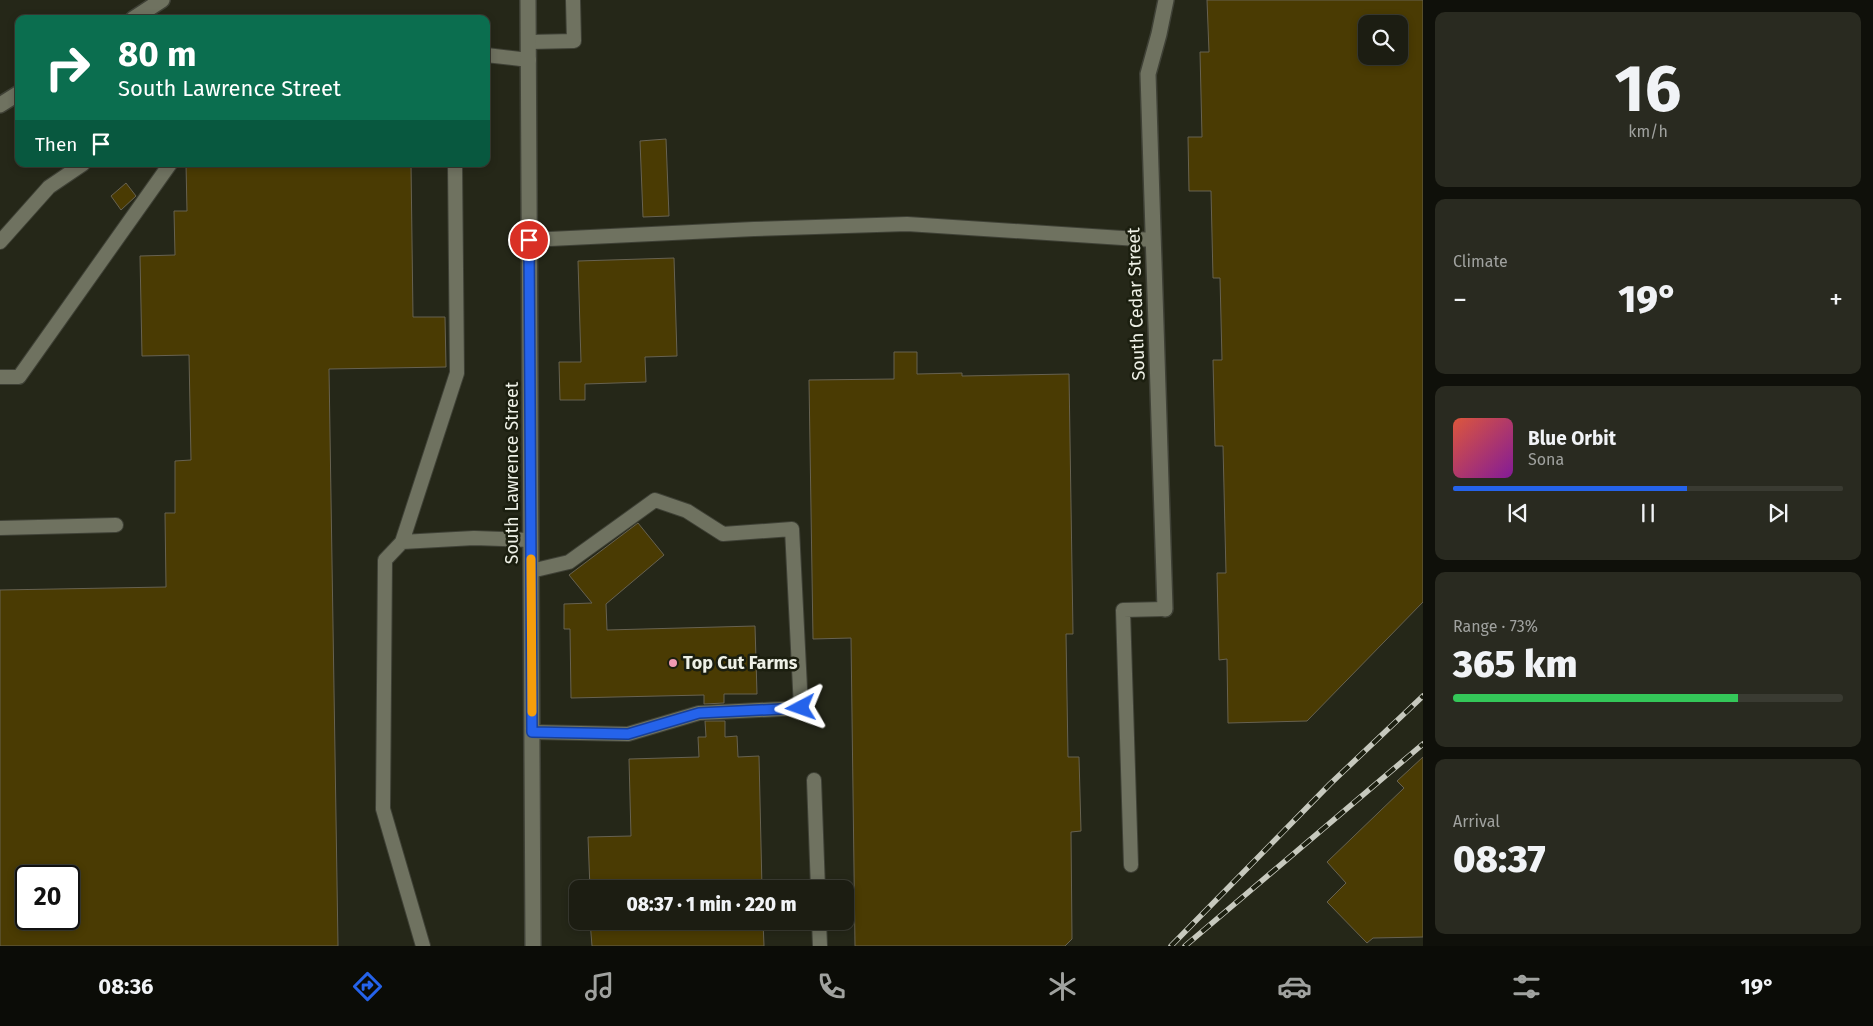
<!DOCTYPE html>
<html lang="en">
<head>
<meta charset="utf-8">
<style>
  :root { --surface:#1c1d12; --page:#292a20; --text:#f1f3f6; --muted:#a0a29f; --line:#3a3b32; --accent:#2563eb }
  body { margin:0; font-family:"Fira Sans",sans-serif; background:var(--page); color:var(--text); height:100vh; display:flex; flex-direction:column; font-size:19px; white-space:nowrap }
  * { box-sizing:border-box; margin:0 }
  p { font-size:16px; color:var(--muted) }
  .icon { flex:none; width:28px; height:28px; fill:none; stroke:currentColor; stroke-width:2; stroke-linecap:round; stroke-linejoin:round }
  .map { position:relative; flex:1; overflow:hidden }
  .sheet { display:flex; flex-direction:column; gap:12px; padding:12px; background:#0f100a; width:450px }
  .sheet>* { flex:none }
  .guide { position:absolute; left:15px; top:15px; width:475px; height:152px; border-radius:10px; box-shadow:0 2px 8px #0003,0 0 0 1px var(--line); background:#0b6e4f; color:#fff; overflow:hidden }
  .controls { position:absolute; left:1358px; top:15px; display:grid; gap:10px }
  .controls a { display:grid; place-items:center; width:50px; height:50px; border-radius:10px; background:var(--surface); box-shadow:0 2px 8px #0003,0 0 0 1px var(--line); font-size:25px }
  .speed { position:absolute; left:15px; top:865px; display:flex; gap:10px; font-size:25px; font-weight:700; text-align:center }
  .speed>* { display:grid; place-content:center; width:65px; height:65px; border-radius:50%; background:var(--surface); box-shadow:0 2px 8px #0003,0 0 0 1px var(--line); line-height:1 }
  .speed .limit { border:2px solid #111; border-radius:8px; background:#fff; color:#111 }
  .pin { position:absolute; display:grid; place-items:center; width:42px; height:42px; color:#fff; margin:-21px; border:2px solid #fff; border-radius:50%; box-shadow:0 1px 5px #0007 }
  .me { position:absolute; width:55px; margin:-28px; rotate:266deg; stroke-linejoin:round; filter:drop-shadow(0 0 4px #0008) }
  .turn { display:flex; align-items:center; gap:18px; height:105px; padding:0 20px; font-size:22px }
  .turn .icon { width:65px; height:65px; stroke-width:2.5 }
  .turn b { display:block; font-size:35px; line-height:42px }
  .then { display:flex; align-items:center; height:48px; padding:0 20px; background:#0003; gap:10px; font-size:19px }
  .big { font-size:38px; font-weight:800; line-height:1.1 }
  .sheet .widget { flex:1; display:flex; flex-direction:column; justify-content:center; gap:8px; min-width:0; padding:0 18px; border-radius:10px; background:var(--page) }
  .sheet .dial { align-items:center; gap:0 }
  .dial b { font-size:65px; line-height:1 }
  .song { display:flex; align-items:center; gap:15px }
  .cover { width:60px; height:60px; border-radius:8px; background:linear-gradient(135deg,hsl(10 70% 55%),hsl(290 70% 35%)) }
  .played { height:5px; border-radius:2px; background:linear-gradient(90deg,var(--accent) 60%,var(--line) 60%) }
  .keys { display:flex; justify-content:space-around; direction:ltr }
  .heat { display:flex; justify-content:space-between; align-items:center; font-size:28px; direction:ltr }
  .charge { height:8px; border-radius:4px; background:linear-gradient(90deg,#34c759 73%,var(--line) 0) }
  .trip { position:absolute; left:569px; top:880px; width:285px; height:50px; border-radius:10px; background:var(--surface); box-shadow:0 2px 8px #0003,0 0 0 1px var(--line); font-weight:800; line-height:50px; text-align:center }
  .tabs { display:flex; height:80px; justify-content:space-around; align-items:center; background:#0b0c07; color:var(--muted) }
  .tabs .icon { width:35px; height:35px }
  .tabs .selected { color:var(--accent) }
  .tabs b { font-size:22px; color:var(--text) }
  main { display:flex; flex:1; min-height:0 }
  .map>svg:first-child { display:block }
  .building { fill:#4a3b03; stroke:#676251; fill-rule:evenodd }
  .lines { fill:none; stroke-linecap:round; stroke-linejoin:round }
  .lane-casing { stroke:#3f4136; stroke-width:16 }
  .street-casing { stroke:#3f4136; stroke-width:18 }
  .secondary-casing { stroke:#3f4136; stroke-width:18 }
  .lane { stroke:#6f7260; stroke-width:14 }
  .street { stroke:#6f7260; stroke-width:15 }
  .secondary { stroke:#6f7260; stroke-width:15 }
  .rail-casing { stroke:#c7c9be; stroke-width:5.5 }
  .rail { stroke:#1b1e0f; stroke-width:4; stroke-dasharray:11; stroke-linecap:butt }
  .route-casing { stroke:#184099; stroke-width:12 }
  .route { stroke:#2563eb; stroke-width:9 }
  .slow { stroke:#f59e0b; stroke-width:9 }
  .poi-dot { fill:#f19ab2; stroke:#1b1e0f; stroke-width:2 }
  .labels { text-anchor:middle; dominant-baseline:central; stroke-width:5; stroke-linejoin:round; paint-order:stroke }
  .street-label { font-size:18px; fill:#eef0e6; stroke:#1b1e0f }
  .poi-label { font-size:18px; font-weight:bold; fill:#eef0e6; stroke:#1b1e0f; text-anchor:start }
</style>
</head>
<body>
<main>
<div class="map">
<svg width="1423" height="946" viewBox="0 0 1423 946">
  <rect width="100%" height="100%" fill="#252718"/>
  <!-- building -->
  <path class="building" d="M1207,0h216v602l-116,119 -79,2 -1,-64 -8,1 -2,-87h9l-3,-127h-8l-2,-86h9l-2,-82h-7l-2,-87h-22l-1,-54h14l-2,-85h9zM1366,24h33v32h-33z
    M666,139l3,77 -26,1 -3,-76z
    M186,164h225l2,153h32l1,50 -117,2 9,577h-338v-356l166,-3 -1,-74h10v-52l16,-1 -2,-105 -47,1 -2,-100 35,-1 -1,-44h13zM26,876h43v43h-43z
    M126,183l10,13 -15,14 -10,-14z
    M674,258l3,98 -32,1 1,25 -61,2v16h-25l-1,-38h22l-3,-101z
    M894,352h23v22l45,-1v3l107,-2 4,260h-7l2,123h11l2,74 -10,1 1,107 -7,7h-210l-4,-308 -38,1 -4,-259 85,-1z
    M638,523l26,32 -58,49 1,26 148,-4 2,68h-33v9l-20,1v-9l-133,3 -1,-69h-6v-25l28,-1 -23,-28z
    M705,721h20v16l12,-1 1,21 21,-1 3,133h-172l-2,-52 43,-1 -2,-77 70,-2 -1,-20h8z
    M1423,757v180l-50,1 -6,5 -40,-41 19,-19 -19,-21 77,-74 -7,-7z
    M590,921h173l1,25h-172z"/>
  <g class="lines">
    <defs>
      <path id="lane" d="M529,42l45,-1 -1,-41
        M486,55l43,5
        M529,240l225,-11 153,-5 246,16
        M0,242l49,-55 34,-23
        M0,377h19l151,-213
        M0,528l116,-3
        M402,542l72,-4 57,2
        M531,571l38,-9 86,-62 32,11 36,23 69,-5 9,179 -102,5 -71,21 -96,-2
        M814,780l4,109
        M1131,865l-8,-255 42,-1
        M819,921l1,25
        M423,946l-40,-137 2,-249 17,-18 55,-169 -2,-209"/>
      <path id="street" d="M528,0l5,946
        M1165,609l-17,-535 11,-40 7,-34"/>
      <path id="secondary" d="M133,19l29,-19
        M0,105l19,-12"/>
    </defs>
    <!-- lane casing -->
    <use href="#lane" class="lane-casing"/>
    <!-- street casing -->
    <use href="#street" class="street-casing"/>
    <!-- secondary casing -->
    <use href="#secondary" class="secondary-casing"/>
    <!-- lane -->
    <use href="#lane" class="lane"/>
    <!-- street -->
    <use href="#street" class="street"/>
    <!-- secondary -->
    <use href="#secondary" class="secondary"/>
    <defs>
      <path id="rail" d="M1171,946l159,-162 93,-88
        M1185,946l238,-202"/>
    </defs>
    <!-- rail casing -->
    <use href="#rail" class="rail-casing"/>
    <!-- rail -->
    <use href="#rail" class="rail"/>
  </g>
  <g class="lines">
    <defs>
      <path id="route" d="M529,240l3,492 96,2 71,-21 102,-5"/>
    </defs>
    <!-- route casing -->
    <use href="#route" class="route-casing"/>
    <!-- route -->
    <use href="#route" class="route"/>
    <!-- slow -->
    <path class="slow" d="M531,559l1,153"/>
  </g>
  <!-- markers -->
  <circle class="poi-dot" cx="673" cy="663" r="5"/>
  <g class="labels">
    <!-- street labels -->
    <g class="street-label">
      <text transform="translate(1136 304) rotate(-92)">South Cedar Street</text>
      <text transform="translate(512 473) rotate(-90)">South Lawrence Street</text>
    </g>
    <!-- poi labels -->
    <g class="poi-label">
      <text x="683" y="663">Top Cut Farms</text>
    </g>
  </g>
</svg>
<div class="controls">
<a><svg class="icon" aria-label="search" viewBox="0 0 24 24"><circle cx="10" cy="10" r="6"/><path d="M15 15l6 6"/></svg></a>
</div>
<div class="speed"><div class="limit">20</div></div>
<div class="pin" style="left:529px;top:240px;background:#d93025"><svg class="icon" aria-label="arrive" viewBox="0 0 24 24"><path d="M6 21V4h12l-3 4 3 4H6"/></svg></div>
<svg class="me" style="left:801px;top:708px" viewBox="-20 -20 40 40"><path d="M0-17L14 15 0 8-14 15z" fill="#2563eb" stroke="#fff" stroke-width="4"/></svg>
<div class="trip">08:37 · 1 min · 220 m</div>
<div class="guide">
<div class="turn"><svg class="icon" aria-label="right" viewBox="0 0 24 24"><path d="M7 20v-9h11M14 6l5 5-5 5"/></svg><div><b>80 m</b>South Lawrence Street</div></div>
<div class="then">Then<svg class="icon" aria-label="arrive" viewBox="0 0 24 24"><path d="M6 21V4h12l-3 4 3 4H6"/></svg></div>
</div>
</div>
<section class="sheet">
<div class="widget dial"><b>16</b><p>km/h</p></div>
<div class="widget"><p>Climate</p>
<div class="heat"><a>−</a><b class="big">19°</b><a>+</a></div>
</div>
<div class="widget">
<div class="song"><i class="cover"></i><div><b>Blue Orbit</b><p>Sona</p></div></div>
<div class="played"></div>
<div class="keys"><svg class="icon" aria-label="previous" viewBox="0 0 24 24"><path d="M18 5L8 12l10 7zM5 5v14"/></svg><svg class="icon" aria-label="pause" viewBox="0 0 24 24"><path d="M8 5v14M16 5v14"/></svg><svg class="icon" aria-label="next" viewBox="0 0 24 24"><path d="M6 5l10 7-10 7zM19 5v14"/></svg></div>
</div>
<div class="widget"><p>Range · 73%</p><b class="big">365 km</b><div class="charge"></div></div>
<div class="widget"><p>Arrival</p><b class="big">08:37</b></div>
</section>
</main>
<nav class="tabs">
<b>08:36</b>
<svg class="icon selected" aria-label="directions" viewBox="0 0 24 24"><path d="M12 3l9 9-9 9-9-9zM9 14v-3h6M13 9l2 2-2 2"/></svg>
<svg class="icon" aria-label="music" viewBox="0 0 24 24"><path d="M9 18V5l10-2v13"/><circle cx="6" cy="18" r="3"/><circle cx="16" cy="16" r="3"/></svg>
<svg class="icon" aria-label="phone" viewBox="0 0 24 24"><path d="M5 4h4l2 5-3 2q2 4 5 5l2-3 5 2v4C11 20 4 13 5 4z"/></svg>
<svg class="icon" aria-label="climate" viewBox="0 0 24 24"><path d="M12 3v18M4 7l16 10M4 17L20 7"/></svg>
<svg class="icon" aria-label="car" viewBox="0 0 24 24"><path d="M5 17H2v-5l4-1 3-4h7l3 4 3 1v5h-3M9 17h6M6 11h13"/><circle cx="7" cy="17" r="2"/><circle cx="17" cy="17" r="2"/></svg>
<svg class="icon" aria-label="filters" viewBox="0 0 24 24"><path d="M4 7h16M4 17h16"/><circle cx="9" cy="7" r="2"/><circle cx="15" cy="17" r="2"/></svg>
<b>19°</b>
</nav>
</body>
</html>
